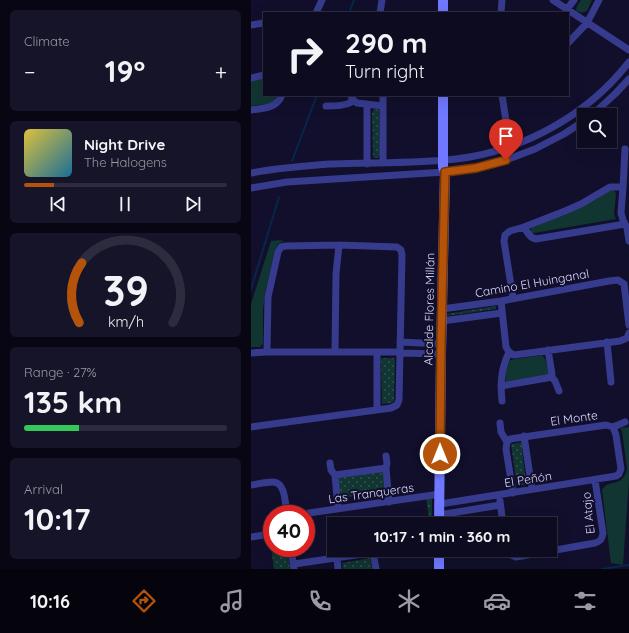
<!DOCTYPE html>
<html lang="en">
<head>
<meta charset="utf-8">
<style>
  :root { --surface:#0d0b20; --page:#161429; --text:#f1f3f6; --muted:#9a9ba5; --line:#2d2b3e; --accent:#b45309 }
  body { margin:0; font-family:Quicksand,sans-serif; background:var(--page); color:var(--text); height:100vh; display:flex; flex-direction:column; font-size:15px; white-space:nowrap }
  * { box-sizing:border-box; margin:0 }
  p { font-size:13px; color:var(--muted) }
  .icon { flex:none; width:22px; height:22px; fill:none; stroke:currentColor; stroke-width:2; stroke-linecap:round; stroke-linejoin:round }
  .map { position:relative; flex:1; overflow:hidden }
  .details { display:flex; flex-direction:column; gap:10px; padding:10px; background:#070612; width:251px }
  .details>* { flex:none }
  .hud { position:absolute; left:12px; top:12px; width:306px; height:84px; border-radius:0px; box-shadow:0 4px 16px #0002,0 0 0 1px var(--line); background:#0d0b20; color:var(--text); overflow:hidden }
  .fabs { position:absolute; left:326px; top:108px; display:grid; gap:8px }
  .fabs a { display:grid; place-items:center; width:40px; height:40px; border-radius:0px; background:var(--surface); box-shadow:0 4px 16px #0002,0 0 0 1px var(--line); font-size:20px }
  .speed { position:absolute; left:12px; top:505px; display:flex; gap:8px; font-size:20px; font-weight:700; text-align:center }
  .speed>* { display:grid; place-content:center; width:52px; height:52px; border-radius:50%; background:var(--surface); box-shadow:0 4px 16px #0002,0 0 0 1px var(--line); line-height:1 }
  .speed .limit { border:6px solid #d22; background:#fff; color:#111 }
  .pin { position:absolute; display:grid; place-items:center; width:34px; height:34px; color:#fff; margin:-41px -17px; border-radius:50% 50% 50% 0; rotate:-45deg; box-shadow:0 0 4px #0007 }
  .pin .icon { rotate:45deg }
  .me { position:absolute; width:44px; margin:-22px; rotate:0deg; stroke-linejoin:round; filter:drop-shadow(0 0 3px #0008) }
  .turn { display:flex; align-items:center; gap:14px; height:84px; padding:0 16px; font-size:18px }
  .turn .icon { width:52px; height:52px; stroke-width:2.5 }
  .turn b { display:block; font-size:28px; line-height:34px }
  .big { font-size:30px; font-weight:700; line-height:1.1 }
  .details .widget { flex:1; display:flex; flex-direction:column; justify-content:center; gap:6px; min-width:0; padding:0 14px; border-radius:6px; background:var(--page) }
  .details .dial { align-items:center; gap:0 }
  .dial svg { height:104px; overflow:visible; fill:none; stroke:var(--line); stroke-width:7; stroke-linecap:round; text-anchor:middle }
  .dial text { fill:var(--text); stroke:none }
  .song { display:flex; align-items:center; gap:12px }
  .cover { width:48px; height:48px; border-radius:6px; background:linear-gradient(135deg,hsl(50 70% 55%),hsl(200 70% 35%)) }
  .played { height:4px; border-radius:2px; background:linear-gradient(90deg,var(--accent) 15%,var(--line) 15%) }
  .keys { display:flex; justify-content:space-around; direction:ltr }
  .heat { display:flex; justify-content:space-between; align-items:center; font-size:22px; direction:ltr }
  .charge { height:6px; border-radius:3px; background:linear-gradient(90deg,#34c759 27%,var(--line) 0) }
  .trip { position:absolute; left:76px; top:517px; width:230px; height:40px; border-radius:0px; background:var(--surface); box-shadow:0 4px 16px #0002,0 0 0 1px var(--line); font-weight:700; line-height:40px; text-align:center }
  .dock { display:flex; height:64px; justify-content:space-around; align-items:center; background:#05040d; color:var(--muted) }
  .dock .icon { width:28px; height:28px }
  .dock .selected { color:var(--accent) }
  .dock b { font-size:18px; color:var(--text) }
  main { display:flex; flex:1; min-height:0 }
  .map>svg:first-child { display:block }
  .grass { fill:url(#grass-dots) }
  .park { fill:#113531 }
  .lines { fill:none; stroke-linecap:round; stroke-linejoin:round }
  .stream { stroke:#07264c; stroke-width:2 }
  .street { stroke:#363b8d; stroke-width:7 }
  .secondary { stroke:#7078ff; stroke-width:10 }
  .route-casing { stroke:#753606; stroke-width:10 }
  .route { stroke:#b45309; stroke-width:7 }
  .labels { text-anchor:middle; dominant-baseline:central; stroke-width:4; stroke-linejoin:round; paint-order:stroke }
  .street-label { font-size:12px; fill:#dad9ff; stroke:#110f2b }
</style>
</head>
<body>
<main>
<section class="details">
<div class="widget"><p>Climate</p>
<div class="heat"><a>−</a><b class="big">19°</b><a>+</a></div>
</div>
<div class="widget">
<div class="song"><i class="cover"></i><div><b>Night Drive</b><p>The Halogens</p></div></div>
<div class="played"></div>
<div class="keys"><svg class="icon" aria-label="previous" viewBox="0 0 24 24"><path d="M18 5L8 12l10 7zM5 5v14"/></svg><svg class="icon" aria-label="pause" viewBox="0 0 24 24"><path d="M8 5v14M16 5v14"/></svg><svg class="icon" aria-label="next" viewBox="0 0 24 24"><path d="M6 5l10 7-10 7zM19 5v14"/></svg></div>
</div>
<div class="widget dial"><svg viewBox="0 0 100 80">
<path d="M14 69A42 42 0 1 1 86 69"/>
<path d="M14 69A42 42 0 0 1 16 23" stroke="#b45309"/>
<text x="50" y="56" font-size="32" font-weight="700">39</text>
<text x="50" y="72" font-size="11">km/h</text>
</svg></div>
<div class="widget"><p>Range · 27%</p><b class="big">135 km</b><div class="charge"></div></div>
<div class="widget"><p>Arrival</p><b class="big">10:17</b></div>
</section>
<div class="map">
<svg width="378" height="569" viewBox="0 0 378 569">
  <defs>
    <pattern id="grass-dots" width="8" height="8" patternUnits="userSpaceOnUse"><rect width="8" height="8" fill="#113531"/><path d="M2 2h.1M6 6h.1" fill="none" stroke="#335250" stroke-width="1.8" stroke-linecap="round"/></pattern>
  </defs>
  <rect width="100%" height="100%" fill="#110f2b"/>
  <!-- grass -->
  <path class="grass" d="M123,109h2l3,1v3l1,43 -3,2h-3l-1,-2 -1,-43z
    M245,306v3l-50,7v-2z
    M130,358h13l1,2 -1,41 -3,2 -9,1z
    M272,442v5l-1,2 3,26h2l2,9 -12,2 -6,-42z
    M133,470l3,22 -48,6 -3,-22z
    M181,497v27h-2l-4,-26z
    M19,540h2v8h15l3,21h-16z
    M119,558l2,11h-29l-1,-6z"/>
  <!-- park -->
  <path class="park" d="M330,0h11l-5,11c-5,2 -8,2 -11,-1l1,-4z
    M13,78v17h13l-4,8 -22,3v-25z
    M360,190l4,1 1,3 -2,20 2,5 -82,14 -3,-1v-4l54,-23z
    M28,240l5,1 -6,3 -3,6 -10,43 -2,17v34l-3,3h-9v-43l20,-63z
    M291,355l3,4 4,14 -4,3 -39,6c-2,-7 1,-15 4,-22z
    M378,427v53l-6,85 -12,-2 -9,-73c7,-12 20,-1 25,-21l-5,-38 -2,-3z"/>
  <g class="lines">
    <!-- stream -->
    <path class="stream" d="M98,13l5,-13
      M41,161l25,-66
      M0,289l28,-92
      M351,569l27,-4"/>
    <!-- street -->
    <path class="street" d="M302,0l76,50
      M316,9l7,-9
      M65,13l6,-13
      M129,13l2,-13
      M250,13l1,-13
      M0,25l13,-2
      M317,43l19,-20 12,-23
      M0,78l13,-3
      M100,95l1,4 5,4 26,3
      M132,95v68
      M251,95l8,52
      M75,106c10,0 19,0 28,-5
      M0,110c13,-2 25,-1 31,-15
      M341,115l23,-21 14,-15
      M374,149l-2,38 -2,26 2,7 4,8 2,13
      M116,164v-60
      M0,173c26,-5 52,-7 78,-9 42,-2 85,0 127,-5 67,-8 132,-44 173,-97
      M0,188l36,-6 158,-10 31,-4 30,-8 29,-11 29,-15 20,-13
      M273,227c3,5 6,11 12,12l89,-15
      M373,284l5,41
      M262,298l-9,-57 1,-6 5,-4 14,-4 41,-16 16,-7 29,-17h13
      M250,301l5,46 3,5 5,3 106,-14 7,-3 2,-5
      M191,309l59,-8 108,-20 9,-1 6,4
      M191,321l60,-8
      M149,342l41,2
      M356,342l4,40
      M297,350l4,24 -1,2
      M84,352l1,-78 3,-29
      M0,353l16,-1h133
      M149,353l41,1
      M300,376l4,5 4,10
      M250,386l46,-8 4,-2
      M251,401c-2,-19 -1,-31 7,-49
      M126,410v-58
      M249,423l1,9 6,10
      M0,427l140,-19 6,-3 2,-5 3,-145 -1,-5 -4,-3 -58,-2 -53,1 -5,1 -3,5 -10,45 -1,55
      M273,436l8,53
      M79,463l1,7 4,5
      M135,468l1,-5 -1,-7
      M0,485c7,-1 15,-3 22,-3 13,0 12,23 14,32
      M262,493l-7,-44 1,-7 3,-3 96,-14 7,2 12,-5
      M249,501l3,23
      M189,504l176,-28 3,-2 2,-5 -5,-34 -3,-8
      M87,509l-3,-34 51,-7 3,34
      M55,515l3,-2 131,-19
      M188,515l61,-10
      M0,537l21,-3
      M40,548l3,21
      M257,550l3,5 5,2 6,-1 73,-13c6,-2 7,-4 8,-10l-8,-53
      M122,552l3,17
      M86,558l1,11
      M43,564l96,-14"/>
    <!-- secondary -->
    <path class="secondary" d="M192,13v-13
      M188,524l2,-170 4,-182 -2,-5v-72
      M188,569v-19"/>
  </g>
  <g class="lines">
    <defs>
      <path id="route" d="M189,454l1,-110 4,-172 31,-4 30,-8"/>
    </defs>
    <!-- route casing -->
    <use href="#route" class="route-casing"/>
    <!-- route -->
    <use href="#route" class="route"/>
  </g>
  <g class="labels">
    <!-- street labels -->
    <g class="street-label">
      <text transform="translate(281 283) rotate(-10)">Camino El Huinganal</text>
      <text transform="translate(178 309) rotate(-89)">Alcalde Flores Millán</text>
      <text transform="translate(323 418) rotate(-8)">El Monte</text>
      <text transform="translate(277 479) rotate(-9)">El Peñón</text>
      <text transform="translate(120 493) rotate(-8)">Las Tranqueras</text>
      <text transform="translate(337 513) rotate(-96)">El Atajo</text>
    </g>
  </g>
</svg>
<div class="fabs">
<a><svg class="icon" aria-label="search" viewBox="0 0 24 24"><circle cx="10" cy="10" r="6"/><path d="M15 15l6 6"/></svg></a>
</div>
<div class="speed"><div class="limit">40</div></div>
<div class="pin" style="left:255px;top:160px;background:#d93025"><svg class="icon" aria-label="arrive" viewBox="0 0 24 24"><path d="M6 21V4h12l-3 4 3 4H6"/></svg></div>
<svg class="me" style="left:189px;top:454px" viewBox="-20 -20 40 40"><circle r="17" fill="#b45309" stroke="#fff" stroke-width="3"/><path d="M0-11L8 9 0 5-8 9z" fill="#fff"/></svg>
<div class="trip">10:17 · 1 min · 360 m</div>
<div class="hud">
<div class="turn"><svg class="icon" aria-label="right" viewBox="0 0 24 24"><path d="M7 20v-9h11M14 6l5 5-5 5"/></svg><div><b>290 m</b>Turn right</div></div>
</div>
</div>
</main>
<nav class="dock">
<b>10:16</b>
<svg class="icon selected" aria-label="directions" viewBox="0 0 24 24"><path d="M12 3l9 9-9 9-9-9zM9 14v-3h6M13 9l2 2-2 2"/></svg>
<svg class="icon" aria-label="music" viewBox="0 0 24 24"><path d="M9 18V5l10-2v13"/><circle cx="6" cy="18" r="3"/><circle cx="16" cy="16" r="3"/></svg>
<svg class="icon" aria-label="phone" viewBox="0 0 24 24"><path d="M5 4h4l2 5-3 2q2 4 5 5l2-3 5 2v4C11 20 4 13 5 4z"/></svg>
<svg class="icon" aria-label="climate" viewBox="0 0 24 24"><path d="M12 3v18M4 7l16 10M4 17L20 7"/></svg>
<svg class="icon" aria-label="car" viewBox="0 0 24 24"><path d="M5 17H2v-5l4-1 3-4h7l3 4 3 1v5h-3M9 17h6M6 11h13"/><circle cx="7" cy="17" r="2"/><circle cx="17" cy="17" r="2"/></svg>
<svg class="icon" aria-label="filters" viewBox="0 0 24 24"><path d="M4 7h16M4 17h16"/><circle cx="9" cy="7" r="2"/><circle cx="15" cy="17" r="2"/></svg>
</nav>
</body>
</html>
